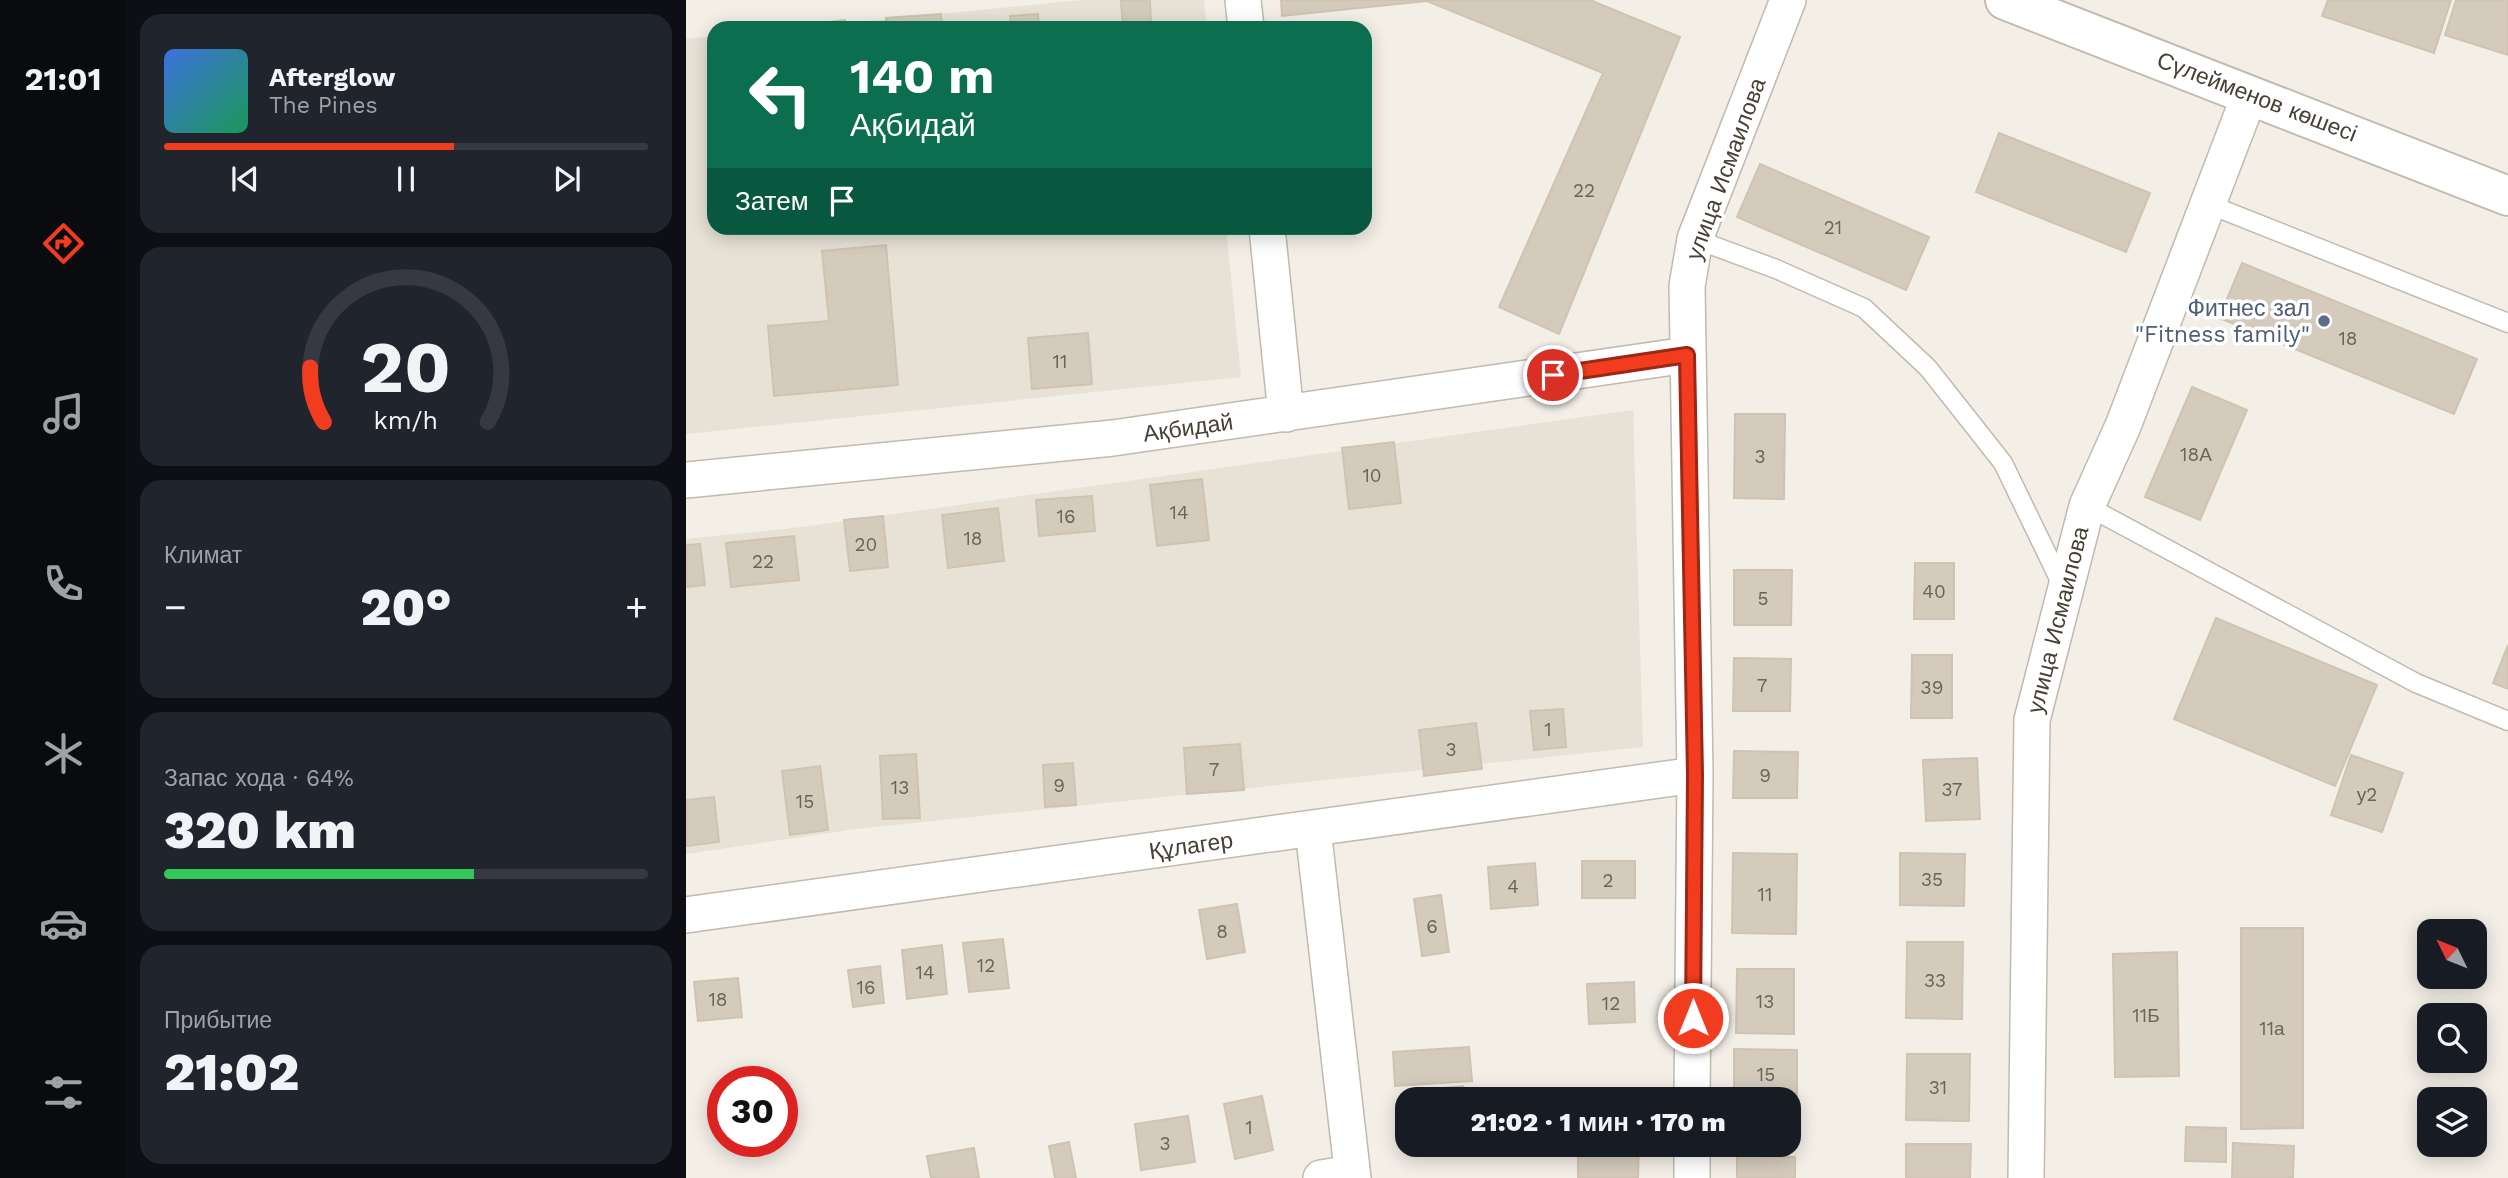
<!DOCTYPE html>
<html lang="ru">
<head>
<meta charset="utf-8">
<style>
  :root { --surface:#171b24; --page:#20242c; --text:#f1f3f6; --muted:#9ea1a6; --line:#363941; --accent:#f23c20 }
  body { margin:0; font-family:"Work Sans",sans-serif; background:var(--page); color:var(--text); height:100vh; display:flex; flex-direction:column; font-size:26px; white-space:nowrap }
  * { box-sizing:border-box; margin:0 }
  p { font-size:23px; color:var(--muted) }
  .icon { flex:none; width:38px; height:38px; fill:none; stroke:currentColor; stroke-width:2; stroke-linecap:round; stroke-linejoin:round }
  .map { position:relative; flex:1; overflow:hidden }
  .drawer { display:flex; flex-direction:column; gap:14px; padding:14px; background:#0d0f14; width:560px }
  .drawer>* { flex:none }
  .top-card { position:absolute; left:21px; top:21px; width:665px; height:214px; border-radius:21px; box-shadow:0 4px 18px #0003; background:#0b6e4f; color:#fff; overflow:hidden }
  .needle { width:46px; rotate:313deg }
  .tools { position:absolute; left:1731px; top:919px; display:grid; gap:14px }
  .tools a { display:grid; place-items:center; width:70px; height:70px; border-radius:14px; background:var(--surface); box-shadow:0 4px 18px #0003; font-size:35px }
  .speed { position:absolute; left:21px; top:1066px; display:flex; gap:14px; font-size:35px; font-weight:700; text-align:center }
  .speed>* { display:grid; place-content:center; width:91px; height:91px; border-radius:50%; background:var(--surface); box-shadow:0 4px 18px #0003; line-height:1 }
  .speed .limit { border:10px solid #d22; background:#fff; color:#111 }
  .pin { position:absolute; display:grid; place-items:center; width:60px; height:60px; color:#fff; margin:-30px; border:4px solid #fff; border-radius:50%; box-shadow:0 2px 7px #0007 }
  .me { position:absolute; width:77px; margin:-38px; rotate:0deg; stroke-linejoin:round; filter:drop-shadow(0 0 5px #0008) }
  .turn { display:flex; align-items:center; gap:24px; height:147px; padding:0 28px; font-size:32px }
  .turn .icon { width:91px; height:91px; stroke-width:2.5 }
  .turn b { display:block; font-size:49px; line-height:60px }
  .then { display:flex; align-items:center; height:66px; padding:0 28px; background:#0003; gap:14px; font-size:26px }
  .big { font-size:52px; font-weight:800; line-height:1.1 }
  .drawer .tile { flex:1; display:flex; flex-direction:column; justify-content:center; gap:10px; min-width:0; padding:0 24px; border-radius:21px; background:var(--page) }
  .drawer .dial { align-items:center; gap:0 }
  .dial svg { height:182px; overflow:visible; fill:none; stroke:var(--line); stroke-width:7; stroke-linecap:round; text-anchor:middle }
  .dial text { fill:var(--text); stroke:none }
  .song { display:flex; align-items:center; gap:21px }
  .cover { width:84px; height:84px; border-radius:10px; background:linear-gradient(135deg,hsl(220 70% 55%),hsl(150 70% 35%)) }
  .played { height:7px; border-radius:4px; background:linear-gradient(90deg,var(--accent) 60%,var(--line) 60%) }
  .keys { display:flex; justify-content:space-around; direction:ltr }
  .heat { display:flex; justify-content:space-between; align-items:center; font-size:38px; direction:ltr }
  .charge { height:10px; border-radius:5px; background:linear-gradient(90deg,#34c759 64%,var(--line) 0) }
  .trip { position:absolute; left:709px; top:1087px; width:406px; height:70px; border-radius:21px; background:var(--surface); box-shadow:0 4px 18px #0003; font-weight:800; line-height:70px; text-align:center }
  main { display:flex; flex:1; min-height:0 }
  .menu { display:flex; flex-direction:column; width:126px; justify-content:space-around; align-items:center; background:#090b0e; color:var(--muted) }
  .menu .icon { width:49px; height:49px }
  .menu .active { color:var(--accent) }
  .menu b { font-size:32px; color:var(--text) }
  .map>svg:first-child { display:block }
  .residential { fill:#e7e1d6 }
  .building { fill:#d4cbbd; stroke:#cfc3b1; stroke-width:2 }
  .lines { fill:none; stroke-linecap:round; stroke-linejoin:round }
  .service-casing { stroke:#c1baad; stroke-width:21 }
  .minor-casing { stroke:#c1baad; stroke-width:38 }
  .tertiary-casing { stroke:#c1baad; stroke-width:42 }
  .service { stroke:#fff; stroke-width:18 }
  .minor { stroke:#fff; stroke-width:35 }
  .tertiary { stroke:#fff; stroke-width:38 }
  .route-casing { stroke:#9d2715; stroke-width:18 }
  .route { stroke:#f23c20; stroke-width:12 }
  .service-dot { fill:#5c6f8a; stroke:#fff; stroke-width:2.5 }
  .labels { text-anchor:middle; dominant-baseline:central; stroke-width:7; stroke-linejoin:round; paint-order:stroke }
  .number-label { font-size:19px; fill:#6a6358 }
  .street-label { font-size:23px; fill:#464036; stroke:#fff }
  .service-label { font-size:23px; fill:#4e5e75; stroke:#fff; text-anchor:end }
</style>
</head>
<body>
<main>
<nav class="menu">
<b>21:01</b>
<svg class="icon active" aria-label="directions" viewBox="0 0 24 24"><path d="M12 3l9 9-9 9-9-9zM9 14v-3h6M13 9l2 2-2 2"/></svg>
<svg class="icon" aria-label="music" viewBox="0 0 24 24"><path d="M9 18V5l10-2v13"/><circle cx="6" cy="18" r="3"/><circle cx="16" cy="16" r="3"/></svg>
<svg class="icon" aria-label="phone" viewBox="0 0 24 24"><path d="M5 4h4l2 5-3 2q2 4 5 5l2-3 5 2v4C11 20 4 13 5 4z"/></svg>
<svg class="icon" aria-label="climate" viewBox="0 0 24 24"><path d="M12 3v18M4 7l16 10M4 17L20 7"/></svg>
<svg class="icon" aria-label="car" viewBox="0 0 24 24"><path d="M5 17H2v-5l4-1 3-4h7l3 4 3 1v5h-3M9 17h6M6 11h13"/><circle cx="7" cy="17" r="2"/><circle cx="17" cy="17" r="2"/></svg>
<svg class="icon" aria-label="filters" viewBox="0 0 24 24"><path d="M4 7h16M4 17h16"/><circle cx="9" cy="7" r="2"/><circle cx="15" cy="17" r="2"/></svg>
</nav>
<section class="drawer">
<div class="tile">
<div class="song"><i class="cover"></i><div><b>Afterglow</b><p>The Pines</p></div></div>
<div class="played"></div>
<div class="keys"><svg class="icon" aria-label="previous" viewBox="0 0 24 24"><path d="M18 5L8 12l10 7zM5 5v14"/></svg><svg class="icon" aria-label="pause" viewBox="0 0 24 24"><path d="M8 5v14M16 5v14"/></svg><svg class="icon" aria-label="next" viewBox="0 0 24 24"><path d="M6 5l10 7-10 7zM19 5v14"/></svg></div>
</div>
<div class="tile dial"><svg viewBox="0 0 100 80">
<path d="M14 69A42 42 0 1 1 86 69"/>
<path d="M14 69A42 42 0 0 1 8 45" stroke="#f23c20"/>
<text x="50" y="56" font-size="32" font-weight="700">20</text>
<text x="50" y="72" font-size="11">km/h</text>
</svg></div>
<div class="tile"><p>Климат</p>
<div class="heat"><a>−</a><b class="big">20°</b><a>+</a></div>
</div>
<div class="tile"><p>Запас хода · 64%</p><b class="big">320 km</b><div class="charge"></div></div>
<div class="tile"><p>Прибытие</p><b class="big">21:02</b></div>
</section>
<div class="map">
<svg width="1822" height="1178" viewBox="0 0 1822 1178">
  <rect width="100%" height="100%" fill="#f3efe7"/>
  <!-- residential -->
  <path class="residential" d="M396,0h122l3,28h-410z
    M28,36v192h512l15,149 -555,57v-395z
    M947,410l10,337 -787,82 -170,25v-315l116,-12z"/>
  <!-- building -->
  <path class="building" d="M435,0h29l1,28h-28z
    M595,0h309l90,37 -121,297 -60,-27 104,-234 -176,-72 -145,15z
    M1642,0h123l-17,53 -112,-37z
    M1770,0h52v55l-63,-20z
    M255,14l1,14h-56v-10z
    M352,14l1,14h-28l-1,-12z
    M159,20l1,8h-41v-3z
    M1313,133l151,60 -24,59 -150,-60z
    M1074,164l169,73 -23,53 -169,-73z
    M200,245l12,140 -124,11 -6,-70 61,-5 -7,-70z
    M1556,263l235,96 -23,55 -235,-96z
    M402,333l4,51 -60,5 -4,-51z
    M1506,387l55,23 -47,110 -55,-23z
    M1049,414h50l-1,85 -50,-1z
    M708,442l7,61 -52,6 -7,-61z
    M516,479l7,61 -52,6 -7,-61z
    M406,496l3,35 -56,5 -3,-36z
    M312,508l6,53 -56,7 -6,-53z
    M197,516l5,51 -38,4 -6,-51z
    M108,536l5,44 -68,7 -5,-44z
    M14,544l5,41 -19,2v-42z
    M1229,563h39v56h-40z
    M1048,570h58l-1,55h-57z
    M1530,618l161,67 -42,101 -161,-67z
    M1822,645v44l-15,-6z
    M1226,655h40v63h-41z
    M1048,658l57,1 -1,52h-57z
    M877,709l3,38 -32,3 -4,-39z
    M790,723l6,46 -58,7 -5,-46z
    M554,744l4,46 -57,4 -3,-46z
    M1048,751l64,1 -1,46h-64z
    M230,754l4,64 -37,1 -3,-63z
    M1665,755l52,18 -21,59 -51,-17z
    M1291,758l3,61 -54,2 -3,-61z
    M387,763l3,42 -31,2 -2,-42z
    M134,766l8,64 -38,5 -8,-64z
    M28,797l5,45 -33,4v-46z
    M1047,853l64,1 -1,80 -64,-1z
    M1214,853l65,1 -1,52 -64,-1z
    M896,861h53v37h-53z
    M849,863l3,42 -47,4 -3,-42z
    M755,895l8,57 -27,4 -8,-57z
    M551,904l8,48 -38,7 -8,-49z
    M1555,928h62v200l-62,1z
    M317,939l6,49 -40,4 -6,-49z
    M1221,942h56l-1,77 -56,-1z
    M256,945l5,49 -40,5 -5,-49z
    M1491,952l2,124 -64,1 -2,-123z
    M194,966l4,37 -31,4 -5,-37z
    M1051,969h57v65l-58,-1z
    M52,978l4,39 -44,4 -4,-39z
    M948,982l1,40 -46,2 -2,-40z
    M783,1047l3,34 -77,5 -2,-34z
    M1048,1049l63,1v71h-9v-22h-54z
    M1221,1054h63l-1,67 -63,-1z
    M777,1086l1,13h-52v-8z
    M576,1096l11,54 -38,9 -11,-55z
    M502,1116l7,46 -54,8 -6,-46z
    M1500,1127l40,1v34l-41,-1z
    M383,1142l7,36h-21l-6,-32z
    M1547,1143l61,3 -1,32h-61z
    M892,1144h61l-1,34h-60z
    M1220,1144h65l-1,34h-64z
    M288,1148l5,30h-48l-4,-22z
    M1051,1156l58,1v21h-58z"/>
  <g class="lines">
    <defs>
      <path id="service" d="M1522,204l300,119
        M1009,239l81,30 88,39 64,60 75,95 60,124
        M1401,506l329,177 92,38"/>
      <path id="minor" d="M557,0l3,28
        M581,228l19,186
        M0,480l427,-42 574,-83
        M627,829l40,349
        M0,915l1009,-140
        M1006,1099l3,-324 -8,-489 8,-47 93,-239
        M635,1178l31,-5
        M1006,1178v-34
        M1340,1178l6,-458 55,-214 36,-80 127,-332"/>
      <path id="tertiary" d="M1319,0l503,196"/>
    </defs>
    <!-- service casing -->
    <use href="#service" class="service-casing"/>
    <!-- minor casing -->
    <use href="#minor" class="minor-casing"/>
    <!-- tertiary casing -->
    <use href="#tertiary" class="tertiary-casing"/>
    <!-- service -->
    <use href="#service" class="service"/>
    <!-- minor -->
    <use href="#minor" class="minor"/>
    <!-- tertiary -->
    <use href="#tertiary" class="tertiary"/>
  </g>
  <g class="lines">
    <defs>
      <path id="route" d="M867,375l134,-20 8,420 -2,243"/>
    </defs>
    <!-- route casing -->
    <use href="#route" class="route-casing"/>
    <!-- route -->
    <use href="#route" class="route"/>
  </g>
  <!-- markers -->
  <circle class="service-dot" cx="1638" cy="321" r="7"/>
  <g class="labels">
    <!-- number labels -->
    <g class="number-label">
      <text x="898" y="190">22</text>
      <text x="1147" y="227">21</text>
      <text x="1662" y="338">18</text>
      <text x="374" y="361">11</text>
      <text x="1510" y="454">18А</text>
      <text x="1074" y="456">3</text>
      <text x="686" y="475">10</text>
      <text x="493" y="512">14</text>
      <text x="380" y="516">16</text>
      <text x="287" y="538">18</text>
      <text x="180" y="544">20</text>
      <text x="77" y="561">22</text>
      <text x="1248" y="591">40</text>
      <text x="1077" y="598">5</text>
      <text x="1076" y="685">7</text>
      <text x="1246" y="687">39</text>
      <text x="862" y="729">1</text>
      <text x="765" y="749">3</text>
      <text x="528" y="769">7</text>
      <text x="1079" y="775">9</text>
      <text x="373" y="785">9</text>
      <text x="214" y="787">13</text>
      <text x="1266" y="789">37</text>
      <text x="1681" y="794">у2</text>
      <text x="119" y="801">15</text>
      <text x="1246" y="879">35</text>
      <text x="922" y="880">2</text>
      <text x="827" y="886">4</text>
      <text x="1079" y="894">11</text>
      <text x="746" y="926">6</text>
      <text x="536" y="931">8</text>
      <text x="300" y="965">12</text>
      <text x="239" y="972">14</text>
      <text x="1249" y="980">33</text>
      <text x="180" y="987">16</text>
      <text x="32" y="999">18</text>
      <text x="1079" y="1001">13</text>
      <text x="925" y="1003">12</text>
      <text x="1460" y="1015">11Б</text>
      <text x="1586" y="1028">11а</text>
      <text x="1080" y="1074">15</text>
      <text x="1252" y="1087">31</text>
      <text x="563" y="1127">1</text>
      <text x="479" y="1143">3</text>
    </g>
    <!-- street labels -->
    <g class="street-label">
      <text transform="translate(1571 97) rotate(21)">Сүлейменов көшесі</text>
      <text transform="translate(1040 169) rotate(-70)">улица Исмаилова</text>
      <text transform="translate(502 428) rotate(-8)">Ақбидай</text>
      <text transform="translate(1372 620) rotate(-76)">улица Исмаилова</text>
      <text transform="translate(505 846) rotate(-8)">Құлагер</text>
    </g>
    <!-- service labels -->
    <g class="service-label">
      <text x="1624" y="308">Фитнес зал<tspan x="1624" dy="26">"Fitness family"</tspan></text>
    </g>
  </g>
</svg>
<div class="tools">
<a><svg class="needle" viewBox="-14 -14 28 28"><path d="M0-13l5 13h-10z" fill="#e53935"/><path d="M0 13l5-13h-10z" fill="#9ea1a6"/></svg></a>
<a><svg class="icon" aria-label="search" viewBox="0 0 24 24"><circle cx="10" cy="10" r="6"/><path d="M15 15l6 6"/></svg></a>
<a><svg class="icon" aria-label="layers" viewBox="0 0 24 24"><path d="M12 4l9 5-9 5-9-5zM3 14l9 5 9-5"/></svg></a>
</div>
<div class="speed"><div class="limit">30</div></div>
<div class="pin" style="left:867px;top:375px;background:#d93025"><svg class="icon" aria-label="arrive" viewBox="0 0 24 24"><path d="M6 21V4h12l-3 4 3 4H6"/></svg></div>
<svg class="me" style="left:1007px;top:1018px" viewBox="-20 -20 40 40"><circle r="17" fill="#f23c20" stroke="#fff" stroke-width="3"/><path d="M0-11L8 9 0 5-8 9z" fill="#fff"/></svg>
<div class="trip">21:02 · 1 мин · 170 m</div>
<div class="top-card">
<div class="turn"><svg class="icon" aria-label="left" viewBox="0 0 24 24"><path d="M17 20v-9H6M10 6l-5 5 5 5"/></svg><div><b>140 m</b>Ақбидай</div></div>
<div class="then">Затем<svg class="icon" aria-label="arrive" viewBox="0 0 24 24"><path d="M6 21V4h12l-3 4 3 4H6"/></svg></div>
</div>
</div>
</main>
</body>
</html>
